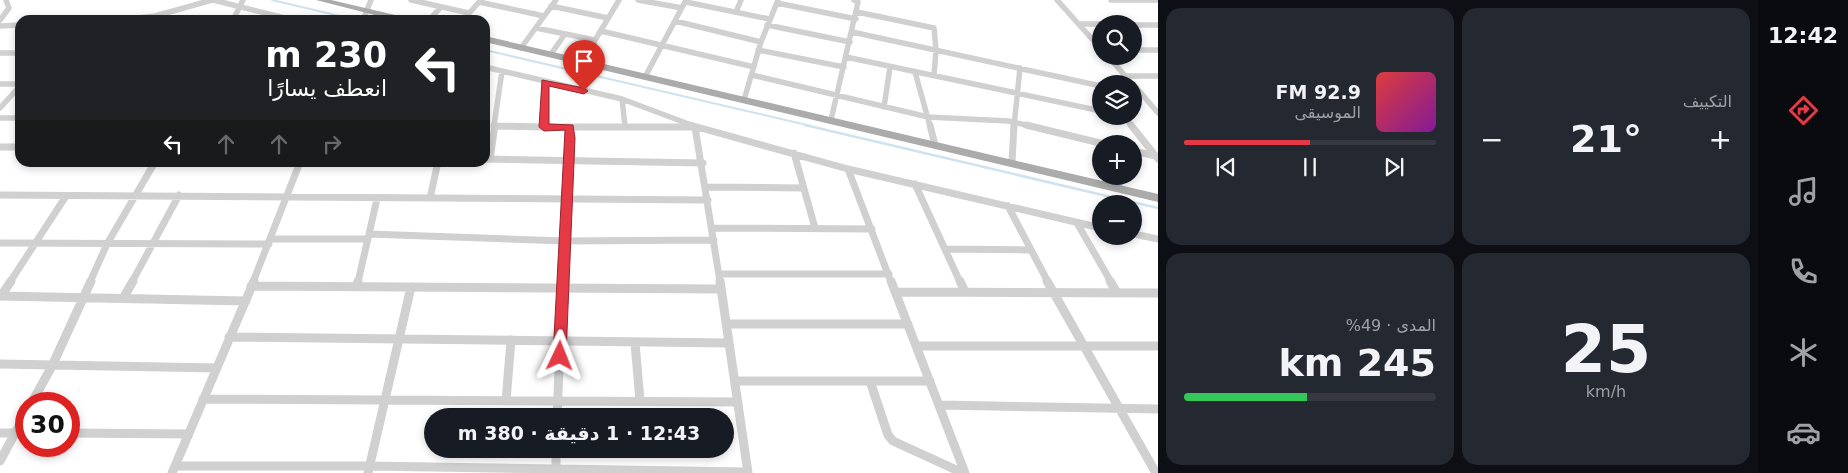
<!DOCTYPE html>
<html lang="ar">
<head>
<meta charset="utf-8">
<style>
  :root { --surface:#171b24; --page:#242831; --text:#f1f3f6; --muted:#9ea1a6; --line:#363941; --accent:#e63946 }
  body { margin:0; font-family:"DejaVu Sans",Vazirmatn,sans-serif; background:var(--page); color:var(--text); direction:rtl; height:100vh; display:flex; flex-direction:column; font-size:19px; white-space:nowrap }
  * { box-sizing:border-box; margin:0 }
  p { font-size:16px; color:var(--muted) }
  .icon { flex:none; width:28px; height:28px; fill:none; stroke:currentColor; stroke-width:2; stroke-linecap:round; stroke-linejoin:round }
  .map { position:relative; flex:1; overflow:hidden; direction:ltr }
  .sheet { display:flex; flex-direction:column; gap:8px; padding:8px; background:#0d0f14; width:600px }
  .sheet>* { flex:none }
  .banner { position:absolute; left:15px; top:15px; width:475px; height:152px; border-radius:15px; box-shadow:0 2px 8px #0003; direction:rtl; background:#202124; color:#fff; overflow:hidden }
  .tools { position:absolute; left:1092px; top:15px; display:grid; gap:10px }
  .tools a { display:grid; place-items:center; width:50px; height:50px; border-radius:50%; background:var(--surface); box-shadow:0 2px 8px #0003; font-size:25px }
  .speed { position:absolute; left:15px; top:392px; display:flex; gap:10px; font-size:25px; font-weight:700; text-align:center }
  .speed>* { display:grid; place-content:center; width:65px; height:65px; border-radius:50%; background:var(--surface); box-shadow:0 2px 8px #0003; line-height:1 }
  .speed .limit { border:8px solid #d22; background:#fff; color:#111 }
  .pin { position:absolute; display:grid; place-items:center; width:42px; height:42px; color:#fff; margin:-51px -21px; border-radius:50% 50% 50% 0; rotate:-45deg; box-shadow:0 0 5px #0007 }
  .pin .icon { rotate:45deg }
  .me { position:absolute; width:55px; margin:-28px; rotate:2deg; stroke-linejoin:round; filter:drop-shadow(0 0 4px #0008) }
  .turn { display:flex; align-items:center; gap:18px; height:105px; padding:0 20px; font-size:22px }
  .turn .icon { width:65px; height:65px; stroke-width:2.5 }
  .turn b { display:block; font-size:35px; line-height:42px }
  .lanes { display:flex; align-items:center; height:48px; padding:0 20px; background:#0003; justify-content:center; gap:25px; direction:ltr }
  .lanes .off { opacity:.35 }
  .big { font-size:38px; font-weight:600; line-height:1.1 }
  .sheet .tile { flex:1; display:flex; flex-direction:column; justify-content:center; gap:8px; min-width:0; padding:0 18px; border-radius:15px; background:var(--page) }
  .sheet .dial { align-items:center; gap:0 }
  .dial b { font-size:65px; line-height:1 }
  .song { display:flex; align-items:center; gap:15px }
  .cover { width:60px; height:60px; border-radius:8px; background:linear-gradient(135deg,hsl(0 70% 55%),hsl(290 70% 35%)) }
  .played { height:5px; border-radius:2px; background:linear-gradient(90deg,var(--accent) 50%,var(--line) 50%) }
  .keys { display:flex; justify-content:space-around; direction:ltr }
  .heat { display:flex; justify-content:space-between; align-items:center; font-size:28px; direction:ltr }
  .charge { height:8px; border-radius:4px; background:linear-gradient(90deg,#34c759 49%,var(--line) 0) }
  .sheet .tiles { flex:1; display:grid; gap:8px; grid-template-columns:repeat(2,1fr) }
  .trip { position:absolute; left:424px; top:408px; width:310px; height:50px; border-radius:25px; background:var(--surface); box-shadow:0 2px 8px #0003; font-weight:600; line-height:50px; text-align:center; direction:rtl }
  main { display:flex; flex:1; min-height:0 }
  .dock { display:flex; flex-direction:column; width:90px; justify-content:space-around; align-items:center; background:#090b0e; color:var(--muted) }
  .dock .icon { width:35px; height:35px }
  .dock .on { color:var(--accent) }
  .dock b { font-size:22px; color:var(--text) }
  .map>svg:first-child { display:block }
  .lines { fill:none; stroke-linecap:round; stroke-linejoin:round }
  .stream-far1 { stroke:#cfe2ee; stroke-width:2 }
  .stream { stroke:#cfe2ee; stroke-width:2.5 }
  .minor-far2 { stroke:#d0d0d0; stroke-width:5.5 }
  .minor-far1 { stroke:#d0d0d0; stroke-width:7 }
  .minor { stroke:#d0d0d0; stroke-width:9 }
  .primary { fill:#ababab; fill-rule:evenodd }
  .route { fill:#e63946; stroke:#96252e }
</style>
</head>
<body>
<main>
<nav class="dock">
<b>12:42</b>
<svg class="icon on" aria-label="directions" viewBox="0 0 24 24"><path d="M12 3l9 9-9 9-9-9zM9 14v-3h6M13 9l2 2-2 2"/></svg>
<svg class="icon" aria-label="music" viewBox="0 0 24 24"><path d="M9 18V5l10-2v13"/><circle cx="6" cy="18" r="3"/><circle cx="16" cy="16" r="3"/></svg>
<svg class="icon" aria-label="phone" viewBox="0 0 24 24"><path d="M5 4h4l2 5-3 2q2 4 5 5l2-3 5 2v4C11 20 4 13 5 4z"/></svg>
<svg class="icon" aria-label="climate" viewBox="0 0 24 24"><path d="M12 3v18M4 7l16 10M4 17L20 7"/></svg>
<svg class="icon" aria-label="car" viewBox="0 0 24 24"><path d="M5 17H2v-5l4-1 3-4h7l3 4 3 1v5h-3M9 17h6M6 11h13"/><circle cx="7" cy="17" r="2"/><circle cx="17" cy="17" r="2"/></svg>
</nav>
<section class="sheet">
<div class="tiles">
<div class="tile"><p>التكييف</p>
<div class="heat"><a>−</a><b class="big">21°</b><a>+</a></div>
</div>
<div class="tile">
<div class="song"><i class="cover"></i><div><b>92.9 FM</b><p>الموسيقى</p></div></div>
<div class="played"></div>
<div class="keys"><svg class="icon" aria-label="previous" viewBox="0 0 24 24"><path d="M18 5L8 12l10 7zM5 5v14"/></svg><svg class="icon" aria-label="pause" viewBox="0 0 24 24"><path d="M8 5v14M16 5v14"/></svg><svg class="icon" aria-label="next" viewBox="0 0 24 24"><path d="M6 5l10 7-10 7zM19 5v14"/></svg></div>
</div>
<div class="tile dial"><b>25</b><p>km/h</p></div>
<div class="tile"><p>المدى · 49%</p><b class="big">245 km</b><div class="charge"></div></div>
</div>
</section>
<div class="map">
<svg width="1158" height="473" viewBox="0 0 1158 473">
  <rect width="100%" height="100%" fill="#fff"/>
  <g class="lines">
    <!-- stream-far1 -->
    <path class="stream-far1" d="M272,0l85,20
      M485,50l326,76"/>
    <!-- stream -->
    <path class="stream" d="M805,125l353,83"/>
    <!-- minor-far2 -->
    <path class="minor-far2" d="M213,0l80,20
      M411,0l58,13
      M638,0l44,8
      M1057,0l44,49
      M1111,0h47
      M479,2l65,14
      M686,2l83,17
      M777,3l79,16
      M551,6l57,12
      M736,12l5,-12
      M857,12l77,16 2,22 -2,25
      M0,20l9,-12 -3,-8
      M119,20l36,-4 57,-16
      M233,20l10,-20
      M363,20l8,-20
      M429,20l12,-13
      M463,20l18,-20
      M675,21l86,21
      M1079,24h22
      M767,25l83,17
      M1134,25h24
      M0,26l20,-1
      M536,28l59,12
      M601,31l153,36
      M852,32l249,54
      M521,48l35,-48
      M758,50l86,17
      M1134,50h24
      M0,53h20
      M551,54l14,-20
      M1108,56l24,28
      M846,57l255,54
      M582,62l37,-62
      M485,67l137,32 72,27
      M915,72l15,54
      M752,75l176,42 80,4 23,5
      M1126,76h32
      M645,77l41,-77
      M0,84h20
      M1134,85l24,28
      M622,99l3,27
      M744,100l17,-58 17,-42
      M884,107l6,-40
      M0,108l20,-22
      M1124,116l8,10
      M0,118h20
      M831,120l27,-118 -4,-2
      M494,126h24
      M494,126l8,-55
      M544,126l1,-44
      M1014,126l6,-58"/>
    <!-- minor-far1 -->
    <path class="minor-far1" d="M690,125l158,44 253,59
      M930,125l5,20
      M1026,125l78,19
      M1131,125l27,34
      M494,126l50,1v-2
      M544,127h151l25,155
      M0,147h20
      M1134,151l22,5
      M794,153l21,75
      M485,159l218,4
      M490,159l5,-34
      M1012,162l2,-37
      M848,169l43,113
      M1117,176l2,12
      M915,184l45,98
      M706,187l97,1
      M0,195l708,5
      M430,198l8,-36
      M1008,206l40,76
      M1077,223l34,59
      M712,228l160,1
      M369,234l195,7 150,-1
      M1134,234l24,5
      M271,239h97
      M0,243l269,1
      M945,249l86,1
      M719,274h170
      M10,282l56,-86
      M90,282l17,-38 48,-82
      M132,282l47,-87
      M253,282l47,-120
      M358,282l19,-83
      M563,282l6,-155"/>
    <!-- minor -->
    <path class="minor" d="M720,281l28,192
      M891,281l74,192
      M960,281l5,11
      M1047,281l109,192
      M1110,281l7,12
      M251,286l470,3
      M357,286l1,-5
      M896,292l262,1
      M0,296l246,5
      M1,296l10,-15
      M124,297l9,-16
      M726,324h182
      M229,337l500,6
      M635,343l5,58
      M916,346h242
      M0,364l217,4
      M735,381h195
      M870,381l18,54 5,6 70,32
      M203,399l535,3
      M506,401l5,-61
      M31,404l21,-38 39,-85
      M939,405l219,4
      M557,416l6,-135
      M0,433h26
      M69,433l120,1
      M556,449v24
      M0,461l26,-48
      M175,466h194l378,6
      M172,473l82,-192
      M368,473l43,-186"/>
    <!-- primary -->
    <path class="primary" d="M316,0h15l77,18 2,2h-16z
      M485,36l673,158v8l-673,-160z"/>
  </g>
  <!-- route -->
  <path class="route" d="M542,80l42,8 4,3 -4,3 -35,-8v38l24,1 2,13 -9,218 -2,4 -4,2 -5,-2 -2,-4 12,-226 -21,1 -5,-4z"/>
</svg>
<div class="tools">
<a><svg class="icon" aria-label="search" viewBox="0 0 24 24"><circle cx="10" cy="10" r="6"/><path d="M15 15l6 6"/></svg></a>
<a><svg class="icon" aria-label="layers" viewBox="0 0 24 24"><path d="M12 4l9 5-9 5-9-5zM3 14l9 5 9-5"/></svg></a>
<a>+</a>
<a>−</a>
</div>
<div class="speed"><div class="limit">30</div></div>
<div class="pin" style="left:584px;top:91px;background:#d93025"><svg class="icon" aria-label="arrive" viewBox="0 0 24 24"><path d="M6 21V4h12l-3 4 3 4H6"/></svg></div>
<svg class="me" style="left:560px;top:356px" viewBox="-20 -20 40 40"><path d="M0-17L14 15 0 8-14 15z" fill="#e63946" stroke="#fff" stroke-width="4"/></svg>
<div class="trip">12:43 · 1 دقيقة · 380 m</div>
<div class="banner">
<div class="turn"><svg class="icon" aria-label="left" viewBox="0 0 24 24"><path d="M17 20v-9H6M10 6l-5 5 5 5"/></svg><div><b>230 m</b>انعطف يسارًا</div></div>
<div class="lanes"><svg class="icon" aria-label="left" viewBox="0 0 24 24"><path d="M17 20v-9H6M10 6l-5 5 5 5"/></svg><svg class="icon off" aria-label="ahead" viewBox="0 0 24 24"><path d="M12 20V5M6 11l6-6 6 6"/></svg><svg class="icon off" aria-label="ahead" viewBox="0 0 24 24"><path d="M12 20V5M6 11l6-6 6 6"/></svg><svg class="icon off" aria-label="right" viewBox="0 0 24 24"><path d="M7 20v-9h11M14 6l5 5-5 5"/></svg></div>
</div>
</div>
</main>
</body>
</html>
